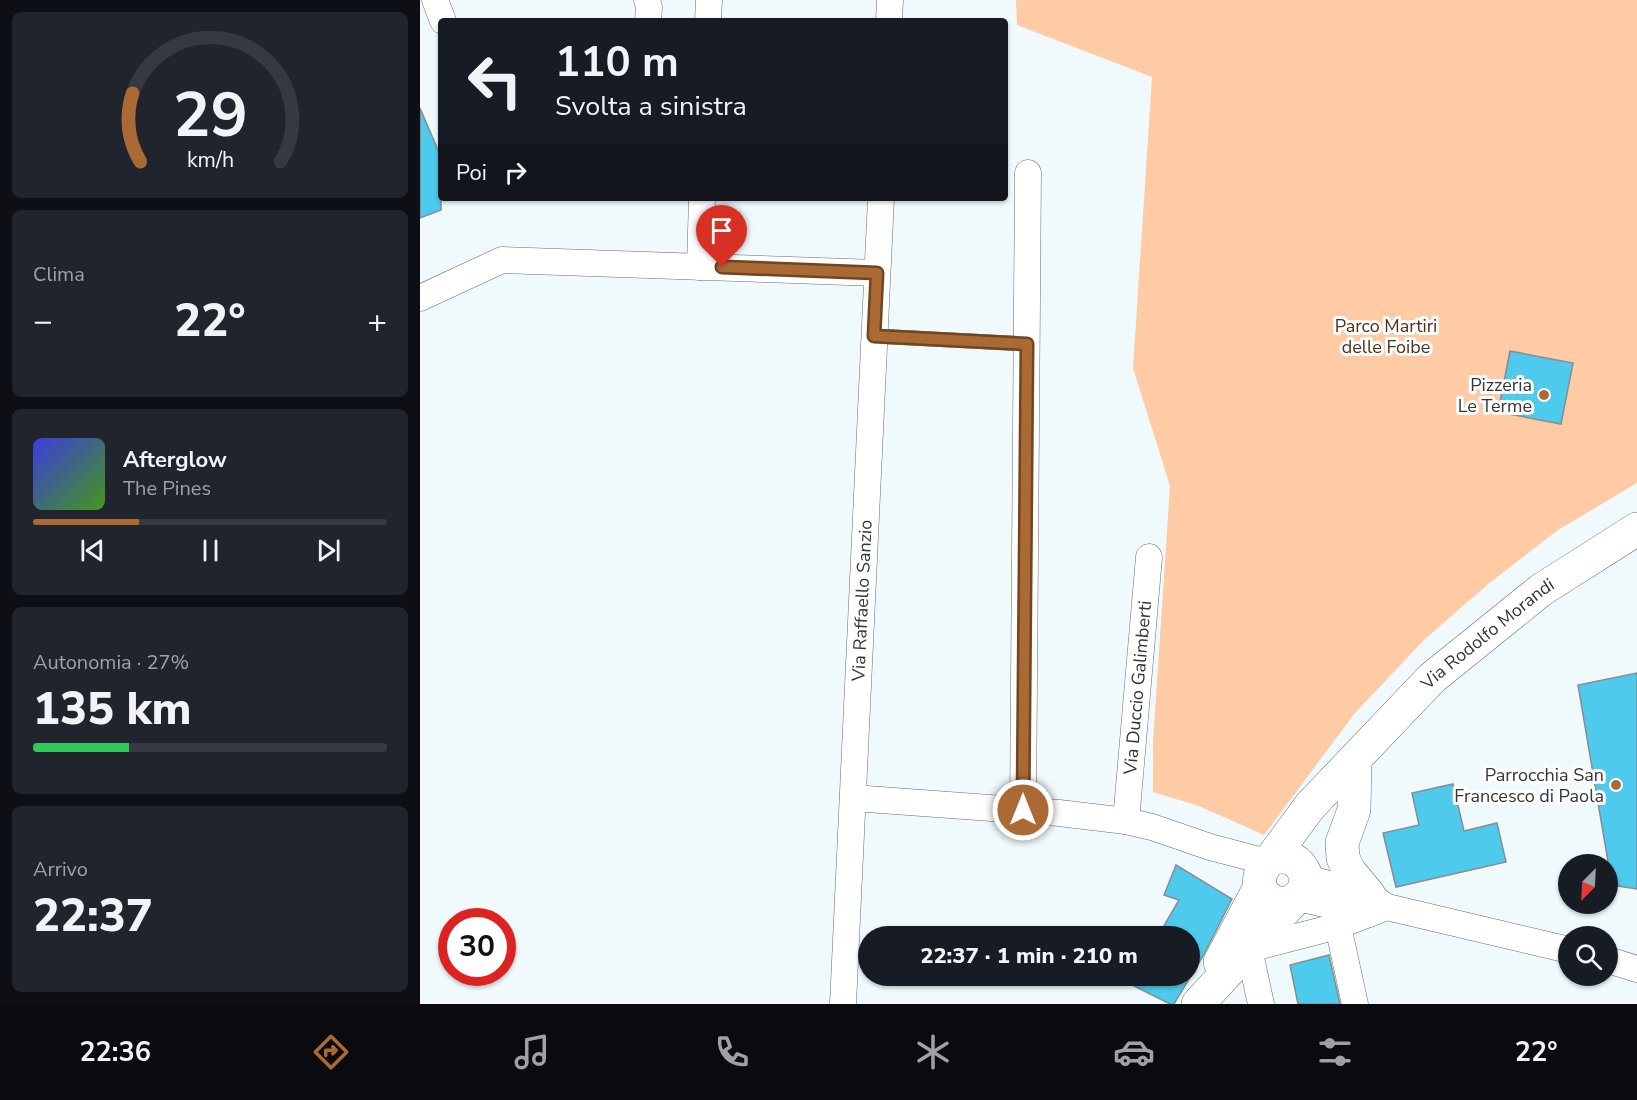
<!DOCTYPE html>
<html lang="it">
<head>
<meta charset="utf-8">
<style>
  :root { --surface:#171b24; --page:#20242c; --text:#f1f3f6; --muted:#9ea1a6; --line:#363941; --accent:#ab6a34 }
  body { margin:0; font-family:"Nunito Sans",sans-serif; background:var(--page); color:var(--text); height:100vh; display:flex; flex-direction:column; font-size:22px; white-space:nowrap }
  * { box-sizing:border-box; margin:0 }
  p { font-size:20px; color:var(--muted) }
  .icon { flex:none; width:33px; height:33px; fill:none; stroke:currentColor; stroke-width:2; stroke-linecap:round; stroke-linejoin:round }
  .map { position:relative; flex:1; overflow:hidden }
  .details { display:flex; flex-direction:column; gap:12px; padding:12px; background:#0d0f14; width:420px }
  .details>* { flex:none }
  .hud { position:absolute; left:18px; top:18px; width:570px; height:183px; border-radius:6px; box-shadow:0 2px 4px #0004; background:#171b24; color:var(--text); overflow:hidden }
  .needle { width:39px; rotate:204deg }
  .fabs { position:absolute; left:1138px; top:854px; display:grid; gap:12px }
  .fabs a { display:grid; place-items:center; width:60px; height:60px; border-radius:50%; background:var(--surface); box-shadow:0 2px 4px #0004; font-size:30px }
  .speed { position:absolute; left:18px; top:908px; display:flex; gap:12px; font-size:30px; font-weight:700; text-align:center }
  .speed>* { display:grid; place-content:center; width:78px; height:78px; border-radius:50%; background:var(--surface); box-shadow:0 2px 4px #0004; line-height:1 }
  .speed .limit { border:9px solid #d22; background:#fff; color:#111 }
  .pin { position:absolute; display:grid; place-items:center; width:51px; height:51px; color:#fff; margin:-62px -26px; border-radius:50% 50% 50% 0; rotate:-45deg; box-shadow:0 0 6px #0007 }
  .pin .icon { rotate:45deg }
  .me { position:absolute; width:66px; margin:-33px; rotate:0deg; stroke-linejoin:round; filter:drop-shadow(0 0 4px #0008) }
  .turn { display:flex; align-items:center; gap:21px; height:126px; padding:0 18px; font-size:27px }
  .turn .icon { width:78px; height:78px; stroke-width:2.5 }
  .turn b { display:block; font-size:42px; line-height:51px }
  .then { display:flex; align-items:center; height:57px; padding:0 18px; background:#0003; gap:12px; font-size:22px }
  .big { font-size:45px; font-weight:800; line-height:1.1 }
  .details .widget { flex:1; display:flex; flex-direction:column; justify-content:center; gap:9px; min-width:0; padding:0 21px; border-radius:9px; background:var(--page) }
  .details .dial { align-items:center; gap:0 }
  .dial svg { height:156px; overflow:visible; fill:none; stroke:var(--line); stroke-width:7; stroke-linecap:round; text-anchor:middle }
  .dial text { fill:var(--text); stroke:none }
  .song { display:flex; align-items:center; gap:18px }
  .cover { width:72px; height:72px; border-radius:9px; background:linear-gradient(135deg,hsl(240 70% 55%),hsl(100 70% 35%)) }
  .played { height:6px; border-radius:3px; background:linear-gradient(90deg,var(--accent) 30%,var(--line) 30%) }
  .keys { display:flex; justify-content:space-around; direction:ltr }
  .heat { display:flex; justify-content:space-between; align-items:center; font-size:33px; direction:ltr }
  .charge { height:9px; border-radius:4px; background:linear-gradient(90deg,#34c759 27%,var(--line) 0) }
  .trip { position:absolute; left:438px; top:926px; width:342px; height:60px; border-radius:30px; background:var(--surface); box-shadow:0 2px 4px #0004; font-weight:800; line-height:60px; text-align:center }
  .tabs { display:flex; height:96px; justify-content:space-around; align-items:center; background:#090b0e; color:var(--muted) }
  .tabs .icon { width:42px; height:42px }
  .tabs .selected { color:var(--accent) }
  .tabs b { font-size:27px; color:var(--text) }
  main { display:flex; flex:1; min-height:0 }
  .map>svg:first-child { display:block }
  .green { fill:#fecba5 }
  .building { fill:#4ecaed; stroke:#868e90; stroke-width:1.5 }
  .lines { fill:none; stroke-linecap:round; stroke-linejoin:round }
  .service-casing { stroke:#676e71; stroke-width:15 }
  .minor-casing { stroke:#676e71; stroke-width:27 }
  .tertiary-casing { stroke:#676e71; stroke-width:34 }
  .service { stroke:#fff; stroke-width:14 }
  .minor { stroke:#fff; stroke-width:26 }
  .tertiary { stroke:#fff; stroke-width:33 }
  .route-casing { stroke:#6f4522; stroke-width:15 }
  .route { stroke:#ab6a34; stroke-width:10 }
  .poi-dot { fill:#ab6a34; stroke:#fff; stroke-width:2 }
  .labels { text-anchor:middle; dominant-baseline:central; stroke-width:6; stroke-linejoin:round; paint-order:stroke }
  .park-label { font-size:18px; fill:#503117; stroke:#fff }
  .poi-label { font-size:18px; fill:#343738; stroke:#fff; text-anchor:end }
  .street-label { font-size:18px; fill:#343738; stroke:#fff }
</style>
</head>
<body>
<main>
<section class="details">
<div class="widget dial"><svg viewBox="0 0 100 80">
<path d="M14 69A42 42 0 1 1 86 69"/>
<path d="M14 69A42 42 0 0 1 10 34" stroke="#ab6a34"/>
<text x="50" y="56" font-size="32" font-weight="700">29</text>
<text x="50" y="72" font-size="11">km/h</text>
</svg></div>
<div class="widget"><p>Clima</p>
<div class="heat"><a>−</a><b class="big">22°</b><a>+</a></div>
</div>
<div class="widget">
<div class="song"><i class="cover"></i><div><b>Afterglow</b><p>The Pines</p></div></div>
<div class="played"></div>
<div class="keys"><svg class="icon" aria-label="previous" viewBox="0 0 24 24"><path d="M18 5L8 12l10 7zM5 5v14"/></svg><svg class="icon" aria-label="pause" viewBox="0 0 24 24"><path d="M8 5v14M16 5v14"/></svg><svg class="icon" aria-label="next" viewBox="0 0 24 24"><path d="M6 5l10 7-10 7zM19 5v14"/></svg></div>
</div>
<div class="widget"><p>Autonomia · 27%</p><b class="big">135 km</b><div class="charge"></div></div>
<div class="widget"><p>Arrivo</p><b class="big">22:37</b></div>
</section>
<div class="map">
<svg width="1217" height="1004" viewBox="0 0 1217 1004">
  <rect width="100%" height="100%" fill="#f0f9fc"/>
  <!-- green -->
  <path class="green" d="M596,0h621v483l-79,47 -71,55 -63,55 -69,73 -91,122 -65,-29 -46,-14v-50l17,-256 -37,-118 19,-291 -135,-52z"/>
  <!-- building -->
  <path class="building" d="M0,108l21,49v53l-21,8z
    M1090,351l63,12 -12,61 -63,-12z
    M1217,673v216l-25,-4 -34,-200z
    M1033,784l11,47 33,-8 9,39 -110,25 -13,-54 36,-8 -7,-32z
    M756,865l56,34 -29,57 -29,48h-4l-40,-20 5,-9h55v-39h-32l21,-36 -15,-5z
    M909,955l11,49h-42l-8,-39z"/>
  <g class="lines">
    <defs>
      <path id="service" d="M454,336l153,8"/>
      <g id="minor">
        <path d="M15,0l8,21"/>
        <path d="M227,0l2,7 -1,14"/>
        <path d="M288,21l1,-21"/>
        <path d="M469,21l1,-21"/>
        <path d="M280,267l2,-69"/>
        <path d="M0,298l82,-38 375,13"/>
        <path d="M433,798l206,15 67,8 26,6 58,20 57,15"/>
        <path d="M603,810l5,-637"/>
        <path id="s1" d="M706,821l23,-264"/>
        <path d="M887,878l62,17 18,12 182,43"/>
        <path d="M878,898l71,16"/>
        <path d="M918,926l17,78"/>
        <path d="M1188,960l29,9"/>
        <path id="s2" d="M423,1004l38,-806"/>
        <path d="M841,1004l-12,-55 89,-23 49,-19"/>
      </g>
      <g id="tertiary">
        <path d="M935,760l-1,50 -12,33 1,15 6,13 20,24"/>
        <path id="s3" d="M872,902c-30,7 -44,-24 -21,-43l39,-53 122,-128 109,-88 96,-61"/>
        <path d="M800,962l40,-75"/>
        <path d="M778,1004l94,-102 11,-10 4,-14c-7,-18 -18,-25 -36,-19"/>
      </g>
    </defs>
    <!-- service casing -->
    <use href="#service" class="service-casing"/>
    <!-- minor casing -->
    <use href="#minor" class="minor-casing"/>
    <!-- tertiary casing -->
    <use href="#tertiary" class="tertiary-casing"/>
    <!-- service -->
    <use href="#service" class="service"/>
    <!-- minor -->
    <use href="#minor" class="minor"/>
    <!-- tertiary -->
    <use href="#tertiary" class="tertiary"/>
  </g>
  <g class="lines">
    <defs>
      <path id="route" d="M302,267l155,6 -3,63 153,8 -4,466"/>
    </defs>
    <!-- route casing -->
    <use href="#route" class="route-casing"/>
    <!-- route -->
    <use href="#route" class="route"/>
  </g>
  <!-- markers -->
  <g class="poi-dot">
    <circle cx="1124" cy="395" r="6"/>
    <circle cx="1196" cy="785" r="6"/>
  </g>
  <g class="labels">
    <!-- park labels -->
    <g class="park-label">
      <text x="966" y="326">Parco Martiri<tspan x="966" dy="21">delle Foibe</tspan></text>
    </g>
    <!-- poi labels -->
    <g class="poi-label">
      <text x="1112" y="385">Pizzeria<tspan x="1112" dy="21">Le Terme</tspan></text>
      <text x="1184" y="775">Parrocchia San<tspan x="1184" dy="21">Francesco di Paola</tspan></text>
    </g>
    <!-- street labels -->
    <g class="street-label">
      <text stroke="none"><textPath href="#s2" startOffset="404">Via Raffaello Sanzio</textPath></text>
      <text stroke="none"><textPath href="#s3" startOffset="384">Via Rodolfo Morandi</textPath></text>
      <text stroke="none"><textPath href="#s1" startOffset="134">Via Duccio Galimberti</textPath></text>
    </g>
  </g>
</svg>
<div class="fabs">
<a><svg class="needle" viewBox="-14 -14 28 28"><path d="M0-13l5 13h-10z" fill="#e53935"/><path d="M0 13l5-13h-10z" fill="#9ea1a6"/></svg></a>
<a><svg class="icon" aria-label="search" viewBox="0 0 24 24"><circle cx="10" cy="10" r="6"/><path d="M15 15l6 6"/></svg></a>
</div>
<div class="speed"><div class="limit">30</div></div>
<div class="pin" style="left:302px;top:267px;background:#d93025"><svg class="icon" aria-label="arrive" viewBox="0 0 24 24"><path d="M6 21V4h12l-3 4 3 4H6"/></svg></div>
<svg class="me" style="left:603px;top:810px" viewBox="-20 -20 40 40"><circle r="17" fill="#ab6a34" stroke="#fff" stroke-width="3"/><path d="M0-11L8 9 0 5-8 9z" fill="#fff"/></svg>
<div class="trip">22:37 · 1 min · 210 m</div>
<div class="hud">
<div class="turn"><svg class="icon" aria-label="left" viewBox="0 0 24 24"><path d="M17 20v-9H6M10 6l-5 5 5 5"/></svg><div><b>110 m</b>Svolta a sinistra</div></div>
<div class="then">Poi<svg class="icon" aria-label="right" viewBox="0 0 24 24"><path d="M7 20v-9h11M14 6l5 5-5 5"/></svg></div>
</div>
</div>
</main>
<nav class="tabs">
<b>22:36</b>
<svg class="icon selected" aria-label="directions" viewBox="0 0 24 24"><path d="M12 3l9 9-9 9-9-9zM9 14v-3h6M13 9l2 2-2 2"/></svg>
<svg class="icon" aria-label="music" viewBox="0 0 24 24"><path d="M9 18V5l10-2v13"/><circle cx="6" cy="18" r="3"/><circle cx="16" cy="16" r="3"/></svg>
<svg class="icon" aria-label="phone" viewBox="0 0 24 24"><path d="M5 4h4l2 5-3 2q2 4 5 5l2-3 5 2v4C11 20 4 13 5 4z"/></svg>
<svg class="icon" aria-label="climate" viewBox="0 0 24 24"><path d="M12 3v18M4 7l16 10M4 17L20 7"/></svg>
<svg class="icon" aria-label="car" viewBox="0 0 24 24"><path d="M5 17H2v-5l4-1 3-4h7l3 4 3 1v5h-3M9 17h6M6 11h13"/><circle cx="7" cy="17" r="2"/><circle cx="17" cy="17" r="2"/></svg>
<svg class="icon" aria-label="filters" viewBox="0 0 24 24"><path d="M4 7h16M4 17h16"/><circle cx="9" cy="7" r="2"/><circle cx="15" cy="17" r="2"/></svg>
<b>22°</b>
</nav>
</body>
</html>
